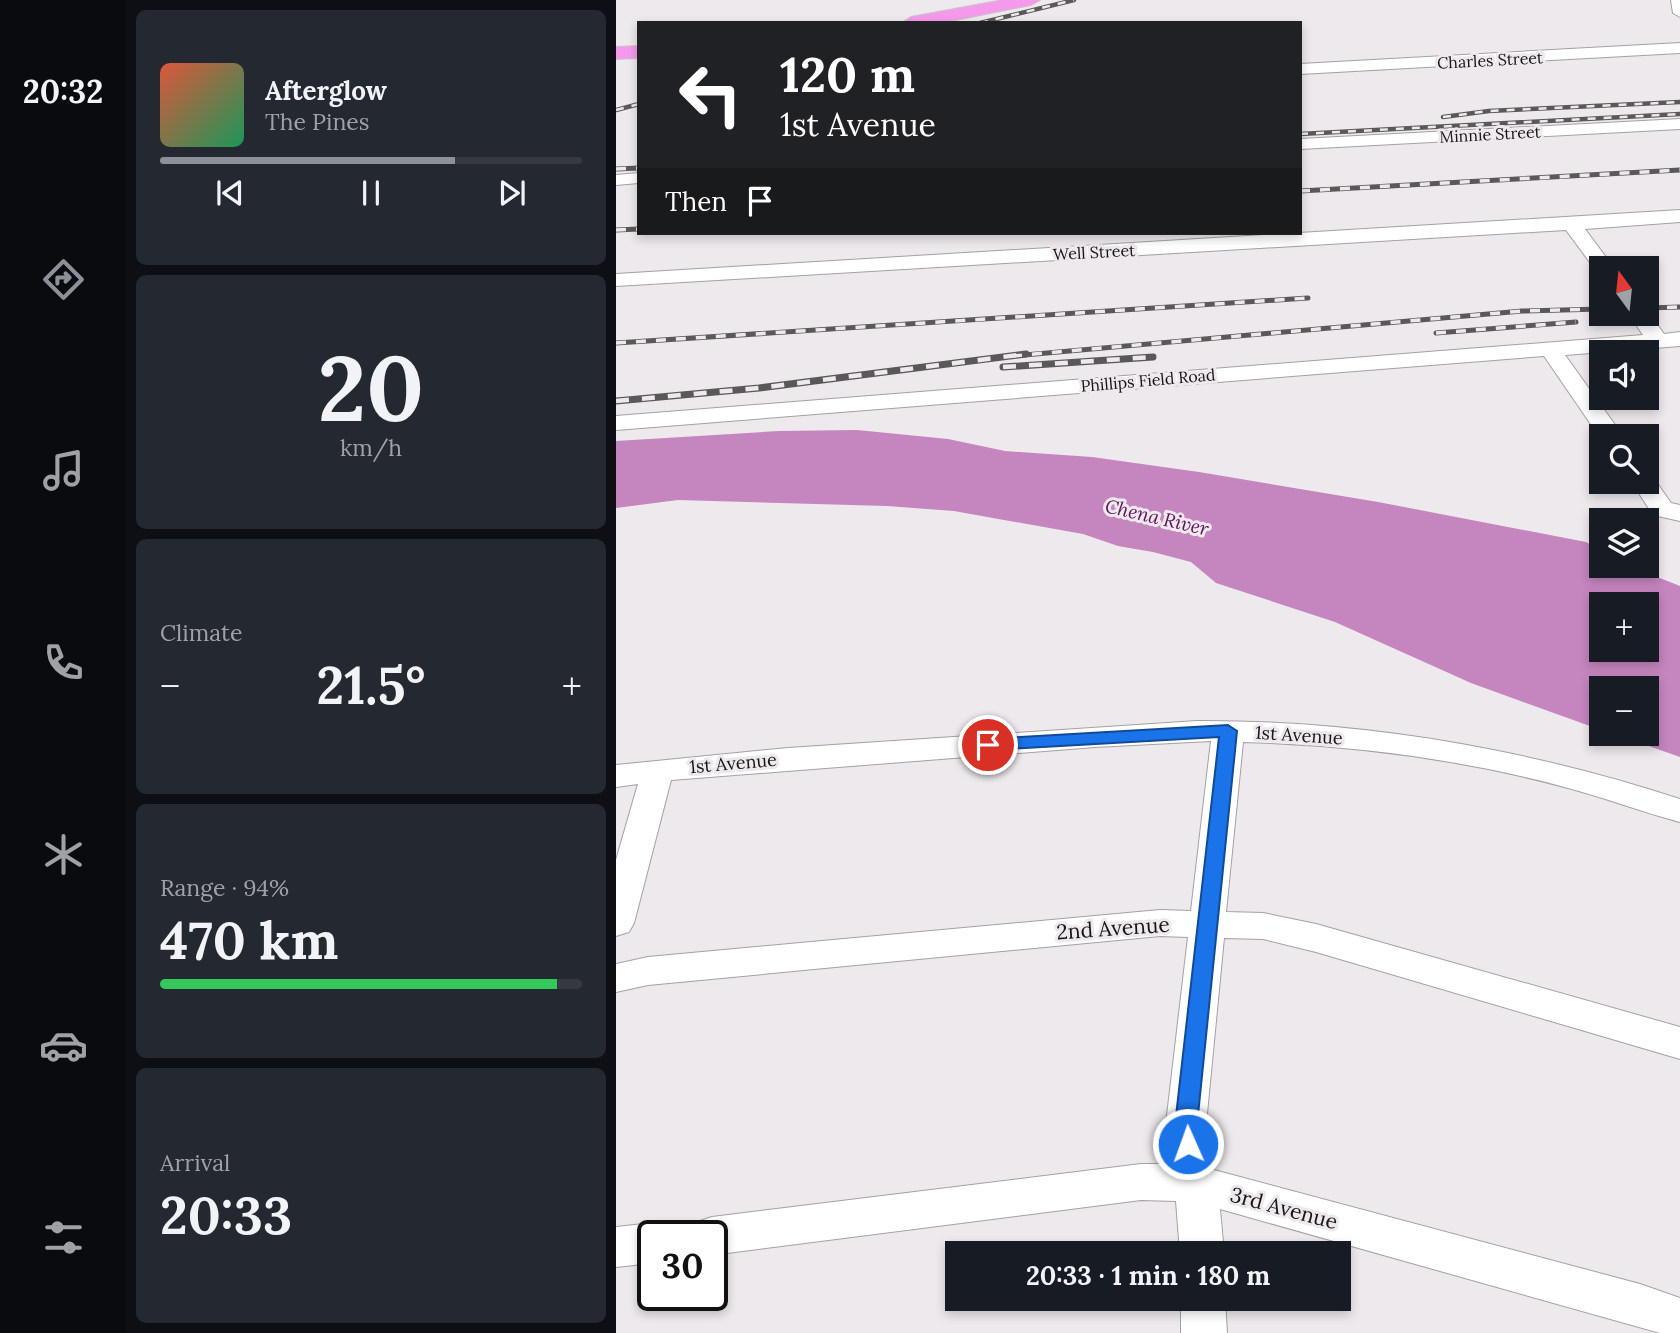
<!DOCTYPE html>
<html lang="en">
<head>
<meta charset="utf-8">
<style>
  :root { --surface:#171b24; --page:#242831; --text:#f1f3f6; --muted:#9ea1a6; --line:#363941; --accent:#8c9099 }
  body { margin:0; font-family:Lora,serif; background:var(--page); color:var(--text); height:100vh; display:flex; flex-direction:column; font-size:26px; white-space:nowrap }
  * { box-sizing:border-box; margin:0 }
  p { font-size:23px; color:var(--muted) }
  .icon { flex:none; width:38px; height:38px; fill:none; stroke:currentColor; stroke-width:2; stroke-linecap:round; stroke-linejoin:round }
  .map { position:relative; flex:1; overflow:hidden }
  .sheet { display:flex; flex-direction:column; gap:10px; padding:10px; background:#0d0f14; width:490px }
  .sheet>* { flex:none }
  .banner { position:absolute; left:21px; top:21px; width:665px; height:214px; border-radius:0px; box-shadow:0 4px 10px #0003; background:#202124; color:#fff; overflow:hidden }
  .needle { width:46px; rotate:345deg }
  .tools { position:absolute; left:973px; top:256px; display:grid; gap:14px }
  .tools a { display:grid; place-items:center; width:70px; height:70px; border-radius:0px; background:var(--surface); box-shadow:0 4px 10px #0003; font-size:35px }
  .speed { position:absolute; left:21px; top:1220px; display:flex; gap:14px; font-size:35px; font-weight:700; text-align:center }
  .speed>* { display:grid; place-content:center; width:91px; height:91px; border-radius:50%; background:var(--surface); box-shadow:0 4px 10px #0003; line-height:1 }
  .speed .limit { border:4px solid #111; border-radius:10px; background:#fff; color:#111 }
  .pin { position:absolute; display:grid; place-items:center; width:60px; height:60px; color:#fff; margin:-30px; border:4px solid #fff; border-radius:50%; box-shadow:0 2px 7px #0007 }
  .me { position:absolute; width:77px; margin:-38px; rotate:358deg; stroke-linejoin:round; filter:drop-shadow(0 0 5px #0008) }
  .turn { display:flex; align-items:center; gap:24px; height:147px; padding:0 28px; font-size:32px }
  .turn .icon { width:91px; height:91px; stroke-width:2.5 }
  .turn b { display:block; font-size:49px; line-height:60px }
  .then { display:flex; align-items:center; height:66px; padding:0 28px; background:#0003; gap:14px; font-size:26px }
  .big { font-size:52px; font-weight:800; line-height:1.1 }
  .sheet .tile { flex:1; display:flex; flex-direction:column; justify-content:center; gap:10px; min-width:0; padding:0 24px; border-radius:10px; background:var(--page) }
  .sheet .dial { align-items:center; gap:0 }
  .dial b { font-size:91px; line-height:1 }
  .song { display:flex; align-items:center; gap:21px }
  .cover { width:84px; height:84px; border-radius:10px; background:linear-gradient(135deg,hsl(10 70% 55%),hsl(150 70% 35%)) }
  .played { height:7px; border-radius:4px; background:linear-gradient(90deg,var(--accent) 70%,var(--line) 70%) }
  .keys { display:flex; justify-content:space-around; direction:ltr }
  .heat { display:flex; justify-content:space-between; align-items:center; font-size:38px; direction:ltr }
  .charge { height:10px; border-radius:5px; background:linear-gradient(90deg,#34c759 94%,var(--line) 0) }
  .trip { position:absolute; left:329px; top:1241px; width:406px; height:70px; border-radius:0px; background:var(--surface); box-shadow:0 4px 10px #0003; font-weight:800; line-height:70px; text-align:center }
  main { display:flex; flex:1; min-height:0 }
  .tabs { display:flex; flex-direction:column; width:126px; justify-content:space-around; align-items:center; background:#090b0e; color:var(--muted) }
  .tabs .icon { width:49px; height:49px }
  .tabs .current { color:var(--accent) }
  .tabs b { font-size:32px; color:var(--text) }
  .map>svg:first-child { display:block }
  .water { fill:#c585be; fill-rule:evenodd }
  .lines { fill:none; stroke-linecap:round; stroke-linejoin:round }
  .minor-casing { stroke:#a4a0a4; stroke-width:2 }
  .highway-casing { stroke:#c8c7c7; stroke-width:2 }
  .minor { fill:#fff; fill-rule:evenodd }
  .highway { fill:#f599ec; fill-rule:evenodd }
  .rail-far2-casing { stroke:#5a5859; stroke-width:4.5 }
  .rail-far1-casing { stroke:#5a5859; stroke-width:5 }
  .rail-casing { stroke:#5a5859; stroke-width:7 }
  .rail-far2 { stroke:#ede9ec; stroke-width:2.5; stroke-dasharray:8; stroke-linecap:butt }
  .rail-far1 { stroke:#ede9ec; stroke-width:3.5; stroke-dasharray:10; stroke-linecap:butt }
  .rail { stroke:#ede9ec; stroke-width:4.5; stroke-dasharray:13; stroke-linecap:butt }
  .route { fill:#1a73e8; stroke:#114b97; stroke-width:2 }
  .labels { text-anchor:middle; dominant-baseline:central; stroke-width:6; stroke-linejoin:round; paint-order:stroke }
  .far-street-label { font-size:16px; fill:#181617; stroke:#ede9ec }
  .street-label { font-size:18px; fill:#181617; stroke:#ede9ec }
  .water-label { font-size:19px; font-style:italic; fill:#60135c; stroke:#ede9ec }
  .near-street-label { font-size:21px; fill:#181617; stroke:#ede9ec }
</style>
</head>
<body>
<main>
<nav class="tabs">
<b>20:32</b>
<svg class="icon current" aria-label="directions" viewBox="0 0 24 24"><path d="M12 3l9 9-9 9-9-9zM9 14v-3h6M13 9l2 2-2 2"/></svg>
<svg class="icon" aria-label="music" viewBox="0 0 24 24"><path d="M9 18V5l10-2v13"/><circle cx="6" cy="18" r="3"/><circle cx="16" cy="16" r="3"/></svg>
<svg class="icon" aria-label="phone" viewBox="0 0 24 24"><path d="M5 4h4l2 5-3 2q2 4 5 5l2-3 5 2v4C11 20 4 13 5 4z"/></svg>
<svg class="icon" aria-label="climate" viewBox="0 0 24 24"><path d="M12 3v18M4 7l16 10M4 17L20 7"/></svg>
<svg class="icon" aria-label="car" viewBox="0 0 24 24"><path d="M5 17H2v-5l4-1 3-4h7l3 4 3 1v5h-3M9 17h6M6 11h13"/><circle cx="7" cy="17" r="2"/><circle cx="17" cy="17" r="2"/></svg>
<svg class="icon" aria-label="filters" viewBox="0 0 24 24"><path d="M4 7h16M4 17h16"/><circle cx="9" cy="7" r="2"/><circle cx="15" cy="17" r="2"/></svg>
</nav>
<section class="sheet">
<div class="tile">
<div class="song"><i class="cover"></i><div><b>Afterglow</b><p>The Pines</p></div></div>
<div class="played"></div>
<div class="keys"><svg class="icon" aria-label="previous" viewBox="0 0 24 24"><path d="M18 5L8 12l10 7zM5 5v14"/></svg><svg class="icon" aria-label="pause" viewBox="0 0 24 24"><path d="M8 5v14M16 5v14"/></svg><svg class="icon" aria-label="next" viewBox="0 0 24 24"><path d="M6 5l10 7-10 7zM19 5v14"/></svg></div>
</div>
<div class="tile dial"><b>20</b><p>km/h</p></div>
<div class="tile"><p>Climate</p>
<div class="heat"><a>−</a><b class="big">21.5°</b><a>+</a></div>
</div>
<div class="tile"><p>Range · 94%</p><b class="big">470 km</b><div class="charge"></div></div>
<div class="tile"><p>Arrival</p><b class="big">20:33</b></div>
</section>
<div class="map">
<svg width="1064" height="1333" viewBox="0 0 1064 1333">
  <rect width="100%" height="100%" fill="#ede9ec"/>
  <!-- water -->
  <path class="water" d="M241,430l91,9 57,12 87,6 107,15 179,30 208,40 15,9v14h26l53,21v171l-68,-24h35v-45h-46v42l-130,-47 -136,-61 -119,-39 -25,-21 -38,-10 -35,-6 -35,-12 -129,-23 -67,-5 -209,-6 -62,8v-67l163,-10zM985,604h46v45h-46z"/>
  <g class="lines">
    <defs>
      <path id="minor" d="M1055,0h9v17l-7,-4z
        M1064,43v10l-380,21v-10z
        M1064,119v10l-380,20v-10z
        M23,173v10l-23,2v-10z
        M1064,210v12l-95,7 29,39h-13v5l-4,-1 -31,-42 -950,56v-12z
        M1031,310l17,24 16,-2v14l-115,9 58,81h-22v3l-57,-83 -928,74v-14l1027,-81 -15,-22h19z
        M1031,474l5,2 19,27 9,2v16l-27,-6 -22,-34h16z
        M581,721c165,-1 326,27 483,78v23c-38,-10 -74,-24 -112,-34 -106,-29 -215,-43 -325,-46l-17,170 37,1 53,11 364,103v32l-364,-107 -53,-13 -39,-1 -18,186 8,46 426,114 40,14v35h-20l-440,-124 4,44h-44l-4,-52 -35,-1 -429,55v-19h-21l6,-14 15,-5 429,-53h30l-5,-40 22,-187 -28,-1 -512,49 -32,7v-28l32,-7 512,-47 31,1 20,-170 -116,6 -424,33 -37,143 -5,9 -13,4v-76l22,-76 -22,3v-22l172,-17z
        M37,1223l15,6 3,7h-18v27l-37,4v-40z
        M565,1298h44l2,35h-46z"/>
      <path id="highway" d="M387,0h37l-9,5 -90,18h-39l9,-6z
        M23,46v12l-23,1v-12z"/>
    </defs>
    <!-- minor casing -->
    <use href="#minor" class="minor-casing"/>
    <!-- highway casing -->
    <use href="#highway" class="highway-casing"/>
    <!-- minor -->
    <use href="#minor" class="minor"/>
    <!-- highway -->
    <use href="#highway" class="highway"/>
    <defs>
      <path id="rail-far2" d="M364,23l94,-23
        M0,110l23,-6
        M827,117l46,-6 191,-9
        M684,134l380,-20"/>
      <path id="rail-far1" d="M0,169l23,-1
        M684,191l380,-21
        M0,230l23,-1
        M1031,308l33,-1
        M820,333l140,-11
        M0,343l692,-45
        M396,356l510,-45 79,-2"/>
      <path id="rail" d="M387,367l150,-10
        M0,401l143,-13 267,-34"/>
    </defs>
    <!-- rail-far2 casing -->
    <use href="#rail-far2" class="rail-far2-casing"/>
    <!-- rail-far1 casing -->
    <use href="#rail-far1" class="rail-far1-casing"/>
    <!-- rail casing -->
    <use href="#rail" class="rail-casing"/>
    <!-- rail-far2 -->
    <use href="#rail-far2" class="rail-far2"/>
    <!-- rail-far1 -->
    <use href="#rail-far1" class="rail-far1"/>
    <!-- rail -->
    <use href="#rail" class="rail"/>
  </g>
  <!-- route -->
  <path class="route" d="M612,725l9,6 -40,394 2,19 -3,7 -8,2 -7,-2 -6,-26 44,-388 -231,13 -9,-5 9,-6z"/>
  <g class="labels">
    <!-- far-street labels -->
    <g class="far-street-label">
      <text transform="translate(874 60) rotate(-3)">Charles Street</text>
      <text transform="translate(874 134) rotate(-3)">Minnie Street</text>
      <text transform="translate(478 252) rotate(-3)">Well Street</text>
      <text transform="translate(532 380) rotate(-5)">Phillips Field Road</text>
    </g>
    <!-- street labels -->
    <g class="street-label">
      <text transform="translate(683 735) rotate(4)">1st Avenue</text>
      <text transform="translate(117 763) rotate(-5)">1st Avenue</text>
    </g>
    <!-- water labels -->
    <g class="water-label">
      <text transform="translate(541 517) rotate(13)">Chena River</text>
    </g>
    <!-- near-street labels -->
    <g class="near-street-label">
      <text transform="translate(497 928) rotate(-4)">2nd Avenue</text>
      <text transform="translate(668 1208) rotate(15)">3rd Avenue</text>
    </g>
  </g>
</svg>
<div class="tools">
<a><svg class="needle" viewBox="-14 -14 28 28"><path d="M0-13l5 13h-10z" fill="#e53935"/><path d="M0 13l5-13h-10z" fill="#9ea1a6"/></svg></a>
<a><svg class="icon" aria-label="sound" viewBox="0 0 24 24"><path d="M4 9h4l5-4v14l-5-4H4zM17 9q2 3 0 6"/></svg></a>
<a><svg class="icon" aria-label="search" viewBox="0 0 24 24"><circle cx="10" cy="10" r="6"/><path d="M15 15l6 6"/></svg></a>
<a><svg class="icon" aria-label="layers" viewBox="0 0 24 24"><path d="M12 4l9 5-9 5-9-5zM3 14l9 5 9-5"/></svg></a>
<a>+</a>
<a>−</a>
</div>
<div class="speed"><div class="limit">30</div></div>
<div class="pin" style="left:372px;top:745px;background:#d93025"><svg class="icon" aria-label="arrive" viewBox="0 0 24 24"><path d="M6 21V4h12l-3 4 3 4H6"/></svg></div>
<svg class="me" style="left:572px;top:1144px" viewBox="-20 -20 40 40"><circle r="17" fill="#1a73e8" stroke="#fff" stroke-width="3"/><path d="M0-11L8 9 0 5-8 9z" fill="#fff"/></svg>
<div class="trip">20:33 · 1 min · 180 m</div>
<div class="banner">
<div class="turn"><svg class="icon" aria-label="left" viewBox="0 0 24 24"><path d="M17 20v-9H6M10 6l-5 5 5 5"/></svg><div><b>120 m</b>1st Avenue</div></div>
<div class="then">Then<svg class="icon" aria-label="arrive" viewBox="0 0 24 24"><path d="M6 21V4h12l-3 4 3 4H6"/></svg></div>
</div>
</div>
</main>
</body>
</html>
